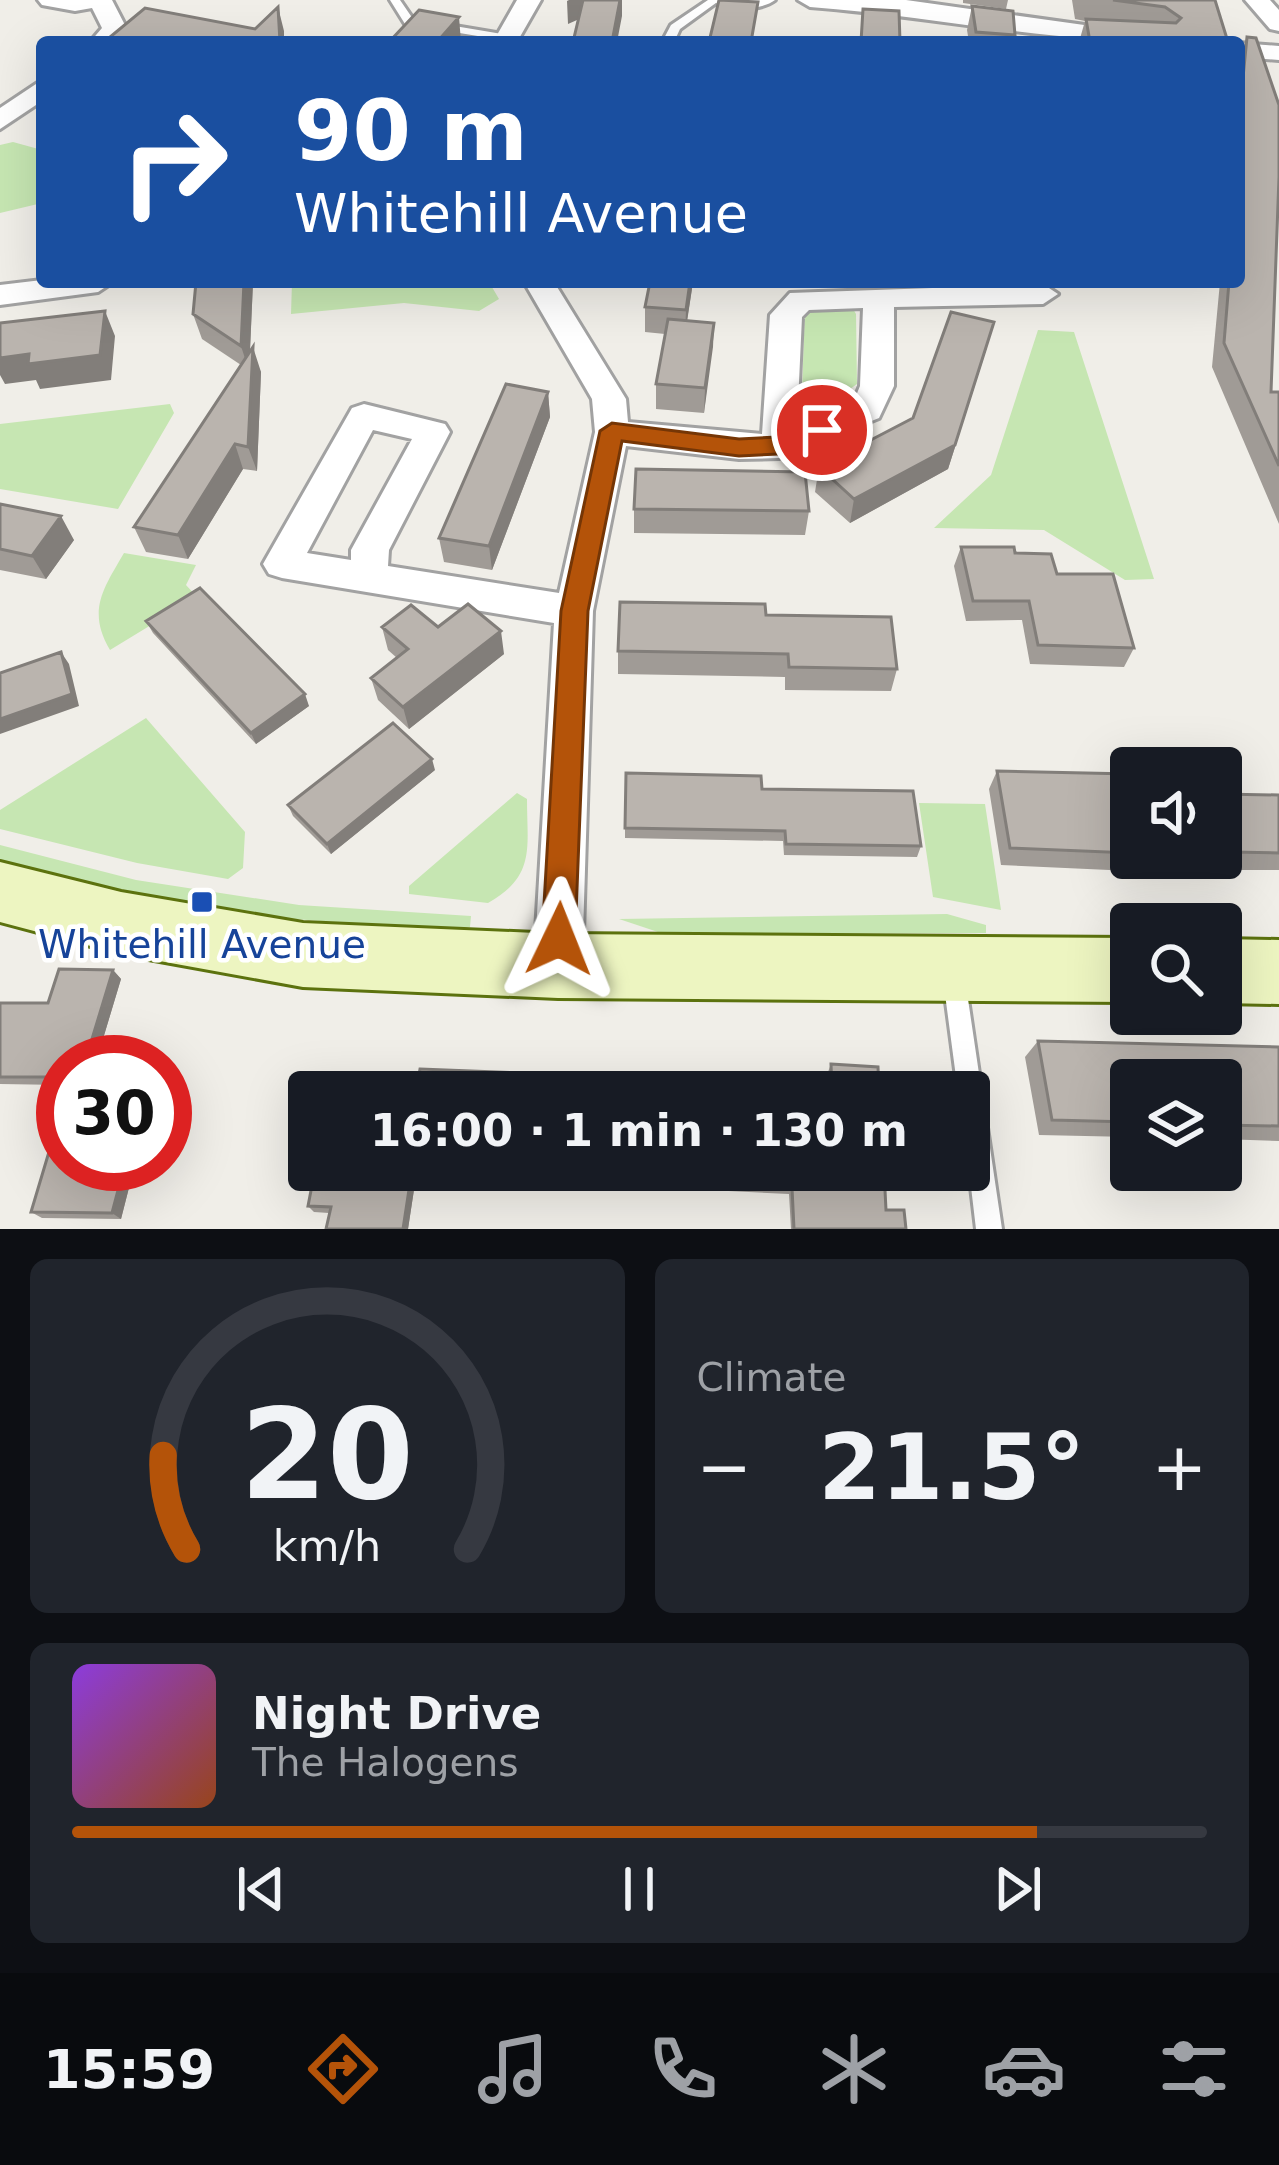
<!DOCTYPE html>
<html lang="en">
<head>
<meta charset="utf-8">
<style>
  :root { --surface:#171b24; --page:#20242c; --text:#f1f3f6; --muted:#9ea1a6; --line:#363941; --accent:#b45309 }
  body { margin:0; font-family:"DejaVu Sans",sans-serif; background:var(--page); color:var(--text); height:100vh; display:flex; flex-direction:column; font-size:45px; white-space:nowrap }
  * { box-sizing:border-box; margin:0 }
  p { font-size:39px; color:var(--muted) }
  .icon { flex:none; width:66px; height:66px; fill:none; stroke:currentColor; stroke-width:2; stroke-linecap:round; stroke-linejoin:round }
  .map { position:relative; height:1229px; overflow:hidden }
  .sheet { display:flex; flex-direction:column; gap:30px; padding:30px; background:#0d0f14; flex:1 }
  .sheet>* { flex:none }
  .top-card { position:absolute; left:36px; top:36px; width:1209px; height:252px; border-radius:12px; box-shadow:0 12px 48px #0002; background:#1a4fa0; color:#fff; overflow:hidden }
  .tools { position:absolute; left:1110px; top:747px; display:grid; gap:24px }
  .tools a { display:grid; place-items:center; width:132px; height:132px; border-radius:12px; background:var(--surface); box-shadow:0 12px 48px #0002; font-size:60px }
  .speed { position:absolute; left:36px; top:1035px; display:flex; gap:24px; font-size:60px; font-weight:700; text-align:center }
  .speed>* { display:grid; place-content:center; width:156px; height:156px; border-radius:50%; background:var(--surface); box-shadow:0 12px 48px #0002; line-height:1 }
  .speed .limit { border:18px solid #d22; background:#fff; color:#111 }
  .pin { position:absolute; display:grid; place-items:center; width:102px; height:102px; color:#fff; margin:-51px; border:6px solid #fff; border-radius:50%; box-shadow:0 3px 12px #0007 }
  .me { position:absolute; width:132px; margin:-66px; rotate:2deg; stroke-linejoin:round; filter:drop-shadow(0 0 9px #0008) }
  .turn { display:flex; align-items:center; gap:42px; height:252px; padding:0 60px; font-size:54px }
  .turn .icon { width:156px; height:156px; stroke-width:2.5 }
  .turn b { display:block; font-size:84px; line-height:102px }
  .big { font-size:90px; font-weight:700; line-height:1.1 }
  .sheet .widget { flex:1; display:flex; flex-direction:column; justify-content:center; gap:18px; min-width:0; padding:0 42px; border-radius:18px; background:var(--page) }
  .sheet .dial { align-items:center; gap:0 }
  .dial svg { height:312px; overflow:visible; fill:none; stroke:var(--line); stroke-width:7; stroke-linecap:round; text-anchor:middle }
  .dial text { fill:var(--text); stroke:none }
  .song { display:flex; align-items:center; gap:36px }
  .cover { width:144px; height:144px; border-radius:18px; background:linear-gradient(135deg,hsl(270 70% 55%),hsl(20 70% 35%)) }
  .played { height:12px; border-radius:6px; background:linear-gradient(90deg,var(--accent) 85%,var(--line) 85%) }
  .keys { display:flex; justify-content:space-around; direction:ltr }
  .heat { display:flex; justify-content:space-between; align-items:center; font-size:66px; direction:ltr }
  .sheet .tiles { flex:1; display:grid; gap:30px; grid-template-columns:1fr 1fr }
  .widget:last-child { grid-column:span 2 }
  .trip { position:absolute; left:288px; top:1071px; width:702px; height:120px; border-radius:12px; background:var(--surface); box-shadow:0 12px 48px #0002; font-weight:700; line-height:120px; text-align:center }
  .tabs { display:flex; height:192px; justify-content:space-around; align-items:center; background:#090b0e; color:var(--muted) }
  .tabs .icon { width:84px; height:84px }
  .tabs .active { color:var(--accent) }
  .tabs b { font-size:54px; color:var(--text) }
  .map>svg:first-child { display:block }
  .grass { fill:#c6e6b2 }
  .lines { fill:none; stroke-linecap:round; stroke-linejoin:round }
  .lane-casing { stroke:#a2a2a2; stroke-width:6 }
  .street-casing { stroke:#a2a2a2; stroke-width:6 }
  .secondary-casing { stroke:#5c720e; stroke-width:6 }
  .lane { fill:#fff; fill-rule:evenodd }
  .street { fill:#fff; fill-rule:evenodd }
  .secondary { fill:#edf5c1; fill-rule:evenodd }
  .wall { fill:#a09b96 }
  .shaded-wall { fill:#827e7a }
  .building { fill:#bab4ae; stroke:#827e7a; stroke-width:3 }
  .route { fill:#b45309; stroke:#753606; stroke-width:3 }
  .transit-dot { fill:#1a4fb4; stroke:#fff; stroke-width:4.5 }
  .labels { text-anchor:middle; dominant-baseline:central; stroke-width:9; stroke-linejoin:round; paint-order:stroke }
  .transit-label { font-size:39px; fill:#164399; stroke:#fff }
</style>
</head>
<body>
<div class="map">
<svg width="1279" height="1229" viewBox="0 0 1279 1229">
  <rect width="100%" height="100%" fill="#f0eee8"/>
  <!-- grass -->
  <path class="grass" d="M13,142l29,8v53l-42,10v-68z
    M292,282h197l10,17 -20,12 -75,-8 -113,11z
    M805,307h47l4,7 1,70 -28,20 -24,-3 -3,-9z
    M1038,330l36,2 80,247 -29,1 -81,-50 -110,-2 57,-53z
    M170,404l4,9 -56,96 -118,-20v-65z
    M124,553l72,12 -10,20 11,12 -87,53c-23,-39 -7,-61 14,-97z
    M146,718l99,114 -2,36 -15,11 -91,-16 -137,-34v-19z
    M517,793l10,6c0,49 9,77 -39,104l-79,-9v-8z
    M919,803l66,1 16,106 -68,-13z
    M0,845l136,35 163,25 172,11 -1,11 -16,4 -160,-12 -160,-22 -134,-35z
    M947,914l39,11v8l-322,1 -45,-15z"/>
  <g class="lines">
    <defs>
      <path id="lane" d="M390,0h10l13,19 95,16 6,3 -6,3 -103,-17z
        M708,0h12l-40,29 -6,13h-12l9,-17z
        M954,968l8,3 3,8 37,250h-26l-7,-59v-78h-11l-15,-113 3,-8z"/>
      <path id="street" d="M38,0h74l15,29 -11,13h-26l12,-14 -10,-20 -17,3 -33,-6z
        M517,0h24l-24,42h-24z
        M711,0h64c-14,11 -50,11 -64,0z
        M798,0h108l250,35 12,7c-120,0 -238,-26 -358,-35z
        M1245,0h25l9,10v21l-9,-2z
        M1239,43l40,3v14l-40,-3z
        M42,80v21l-42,28v-21z
        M42,280v2h71l-15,10 -98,13v-20z
        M524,282h30l72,117 2,23 134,12 8,-119 20,-22 253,-9 15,10 -15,10 -149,3v79l-15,32 -100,40 -40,1 -113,-13 -33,165 -11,355 -7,16 -17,7 -17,-7 -7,-16 20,-343 -272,-45 -13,-4 -6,-10 89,-156 12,-4 81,20 5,8 -61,118 -1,16 171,27 36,-161 -3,-33zM863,308l-3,78 -7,17 -56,22 5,-108 7,-7zM373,430l39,9 -61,111v10l-44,-7z"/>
      <path id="secondary" d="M0,862l121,30 182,31 255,11 573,4v64l-573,-4 -255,-11 -182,-33 -121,-32z
        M1221,939l58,1v64l-58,-1z"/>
    </defs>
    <!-- lane casing -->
    <use href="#lane" class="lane-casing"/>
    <!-- street casing -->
    <use href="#street" class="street-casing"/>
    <!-- secondary casing -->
    <use href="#secondary" class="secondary-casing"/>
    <!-- lane -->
    <use href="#lane" class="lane"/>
    <!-- street -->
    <use href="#street" class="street"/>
    <!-- secondary -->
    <use href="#secondary" class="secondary"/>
  </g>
  <!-- wall -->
  <path class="wall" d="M963,0h45l-2,9 -43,-6z
    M1072,0h143l13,42h-149l6,-21 -10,-2z
    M972,6l43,29 -1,7h-45l-2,-12z
    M1247,37l24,355h8v132l-67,-157 8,-85h19v-224z
    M196,282h57l-3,70 11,20 -4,99 -14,-2 -55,90 -42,-7 -12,-25 107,-162 -39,-26 -9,-25z
    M634,282h59l-6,38 27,3 -10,90 -48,-4v-25l9,-50 -20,-2v-25l5,-24z
    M987,347l-39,122 -98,54 -35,-31 4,-25 94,-49z
    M548,392l2,25 -58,153 -48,-8 -5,-24z
    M0,504l74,36 -28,39 -46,-9z
    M634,509l175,2 -4,24 -171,-2z
    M961,547l54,6 42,21 77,74 -10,19 -94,-3 -8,-44 -56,1 -12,-55z
    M766,615l131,54 -6,22 -106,-1v-13l-167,-3v-23z
    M146,621l163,85 -53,38 -103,-111z
    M382,627h56l66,27 -95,75 -31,-29 -7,-22 26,-20 -9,-8z
    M435,770l-104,84 -38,-38 -5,-11z
    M997,771l134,3v84h90v-64l58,1v75h-56l-4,5 -218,-10 -12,-76z
    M762,789l159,57 -4,11 -133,-2 -1,-14 -158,-3v-10z
    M113,970l8,9 -25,83h-33v23l-63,-1v-81h48z
    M1038,1041l241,6v94l-58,-2v-59h-90v57l-92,-2 -14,-78z
    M831,1064l48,28h-50l-1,-20z
    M63,1164h72l-14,55 -79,-1 -11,-6z
    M417,1170l-9,59h-82l3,-16 -15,-1 -6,-6z
    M884,1170l2,40 20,19h-115l-2,-35 -202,-10v-6z"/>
  <!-- shaded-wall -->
  <path class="shaded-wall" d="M569,0h17v16l-18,8 -1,-23z
    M620,0h2v16l-5,26h-5z
    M278,7l6,24v11h-4z
    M459,17l2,25h-24z
    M244,282h9l-4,89 -8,-25z
    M690,282h3l-8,53 1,-25z
    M105,311l10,25 -4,44 -71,9 -4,-9 -31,4 -5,-9v-17l29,-4z
    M714,323l-1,24 -9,66 1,-25z
    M253,347l8,25 -4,99 -9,-24z
    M987,347l-39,122 -98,54 4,-24z
    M548,392l2,25 -58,153 -3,-24z
    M235,444l8,25 -55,90 -10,-24z
    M61,516l13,24 -28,39 -14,-23z
    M501,631l3,23 -95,75 -6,-22z
    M61,652l8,12 10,42 -79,28v-15z
    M305,694l4,12 -53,38 -5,-11z
    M432,759l3,11 -104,84 -4,-10z
    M113,970l8,9 -25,83h-11z
    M125,1164h10l-14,55 -9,-6z
    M412,1170h5l-9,59h-5z"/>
  <!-- building -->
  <path class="building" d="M583,0h37l-8,42h-39z
    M719,0l39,2 -7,40h-42z
    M1113,0h102l13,42h-138l-4,-23 90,4 5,-5 -16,-11z
    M972,6l41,5 2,24 -39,-3z
    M278,7l2,35h-176l41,-34 110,21z
    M863,9l36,2 1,31h-39z
    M419,10l40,7 -22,25h-48z
    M1247,37l9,1 23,67v72l-8,215h8v74l-55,-123 5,-61h10v-164z
    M196,282h48l-3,64 -48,-32z
    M650,282h40l-4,28 -41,-3z
    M105,311l-5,44 -72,9 1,-10 -29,4v-35z
    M951,312l43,10 -39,123 -101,54 -35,-32 94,-49z
    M668,319l46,4 -9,65 -49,-4z
    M253,347l-5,100 -13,-3 -57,91 -44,-8z
    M506,384l42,8 -59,154 -50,-8z
    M636,469l169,3 4,39 -175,-2z
    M0,504l61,12 -29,40 -32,-7z
    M961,547h53l1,6 36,1 6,20h56l21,74 -96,-3 -9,-44h-56z
    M200,588l105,106 -54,39 -105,-112z
    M620,602l145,2 1,11 125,2 6,52 -108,-2 -1,-13 -170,-3z
    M468,604l33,27 -98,76 -32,-29 37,-29 -26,-22 29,-22 27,22z
    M61,652l11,42 -72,25v-46z
    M393,723l39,36 -105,85 -39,-39z
    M997,771l134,3v79l-121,-5z
    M626,773l135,3 1,13 151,2 8,55 -135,-2 -1,-13 -160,-3z
    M1221,794l58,1v58l-47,-1 2,6 -13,-1z
    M59,969l54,1 -28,92h-22v15h-63v-74h48z
    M1038,1041l241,6v79l-58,-1v-45h-90v42l-79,-2z
    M831,1064l47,3 1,25h-47z
    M420,1069l204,8 -1,15h-207z
    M63,1105v59h62l-13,49 -81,-1z
    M315,1170h97l-9,59h-77l5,-22 -23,-1z
    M587,1170h297l2,40h18l2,19h-112l-2,-41 -205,-10z"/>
  <!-- route -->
  <path class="route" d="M822,422l8,2v12l-52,18 -39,2 -117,-15 -34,170 -13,328 -5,11 -11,4 -12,-4 -5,-11 19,-328 39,-180 12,-8 127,16 38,-2z"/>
  <!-- markers -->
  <rect class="transit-dot" x="190" y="890" width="24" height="24" rx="6"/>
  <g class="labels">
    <!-- transit labels -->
    <g class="transit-label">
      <text x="202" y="944">Whitehill Avenue</text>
    </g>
  </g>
</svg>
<div class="tools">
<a><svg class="icon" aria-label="sound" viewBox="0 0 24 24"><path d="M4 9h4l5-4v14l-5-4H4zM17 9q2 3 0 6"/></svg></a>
<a><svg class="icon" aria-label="search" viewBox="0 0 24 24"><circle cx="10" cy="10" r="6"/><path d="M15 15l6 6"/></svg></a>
<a><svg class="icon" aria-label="layers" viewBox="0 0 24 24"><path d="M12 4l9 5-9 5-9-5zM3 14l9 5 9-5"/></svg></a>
</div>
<div class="speed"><div class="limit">30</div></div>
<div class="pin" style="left:822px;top:430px;background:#d93025"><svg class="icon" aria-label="arrive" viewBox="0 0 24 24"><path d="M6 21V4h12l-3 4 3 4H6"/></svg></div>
<svg class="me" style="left:559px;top:939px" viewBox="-20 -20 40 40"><path d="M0-17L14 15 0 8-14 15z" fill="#b45309" stroke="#fff" stroke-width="4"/></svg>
<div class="trip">16:00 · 1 min · 130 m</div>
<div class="top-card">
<div class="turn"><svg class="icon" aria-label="right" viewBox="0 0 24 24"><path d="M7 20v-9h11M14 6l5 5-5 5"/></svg><div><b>90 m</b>Whitehill Avenue</div></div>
</div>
</div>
<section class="sheet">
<div class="tiles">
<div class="widget dial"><svg viewBox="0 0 100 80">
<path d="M14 69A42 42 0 1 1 86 69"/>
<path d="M14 69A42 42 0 0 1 8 45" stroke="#b45309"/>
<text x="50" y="56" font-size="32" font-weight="700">20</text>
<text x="50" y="72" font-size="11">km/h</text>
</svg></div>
<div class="widget"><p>Climate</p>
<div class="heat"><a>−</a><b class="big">21.5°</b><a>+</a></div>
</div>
<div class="widget">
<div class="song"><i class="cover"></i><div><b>Night Drive</b><p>The Halogens</p></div></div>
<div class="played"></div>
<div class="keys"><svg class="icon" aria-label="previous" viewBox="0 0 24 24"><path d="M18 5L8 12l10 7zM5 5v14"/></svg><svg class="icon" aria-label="pause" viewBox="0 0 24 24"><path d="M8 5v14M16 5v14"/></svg><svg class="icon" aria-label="next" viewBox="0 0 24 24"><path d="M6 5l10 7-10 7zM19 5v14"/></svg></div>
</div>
</div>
</section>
<nav class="tabs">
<b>15:59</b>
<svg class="icon active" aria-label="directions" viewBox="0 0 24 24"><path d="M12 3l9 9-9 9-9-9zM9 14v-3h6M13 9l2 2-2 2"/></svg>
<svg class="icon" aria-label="music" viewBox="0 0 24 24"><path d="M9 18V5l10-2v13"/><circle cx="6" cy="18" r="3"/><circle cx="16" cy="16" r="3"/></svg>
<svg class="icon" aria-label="phone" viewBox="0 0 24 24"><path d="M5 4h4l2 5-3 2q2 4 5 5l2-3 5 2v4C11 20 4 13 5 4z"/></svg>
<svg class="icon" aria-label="climate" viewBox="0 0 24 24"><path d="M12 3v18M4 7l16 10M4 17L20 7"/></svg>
<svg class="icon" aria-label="car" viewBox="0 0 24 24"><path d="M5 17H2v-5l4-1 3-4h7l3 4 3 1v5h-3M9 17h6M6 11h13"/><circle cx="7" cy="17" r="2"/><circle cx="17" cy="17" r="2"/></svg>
<svg class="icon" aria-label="filters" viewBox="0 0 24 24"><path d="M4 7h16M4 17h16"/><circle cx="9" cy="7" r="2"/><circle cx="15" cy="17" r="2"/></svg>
</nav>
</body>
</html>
